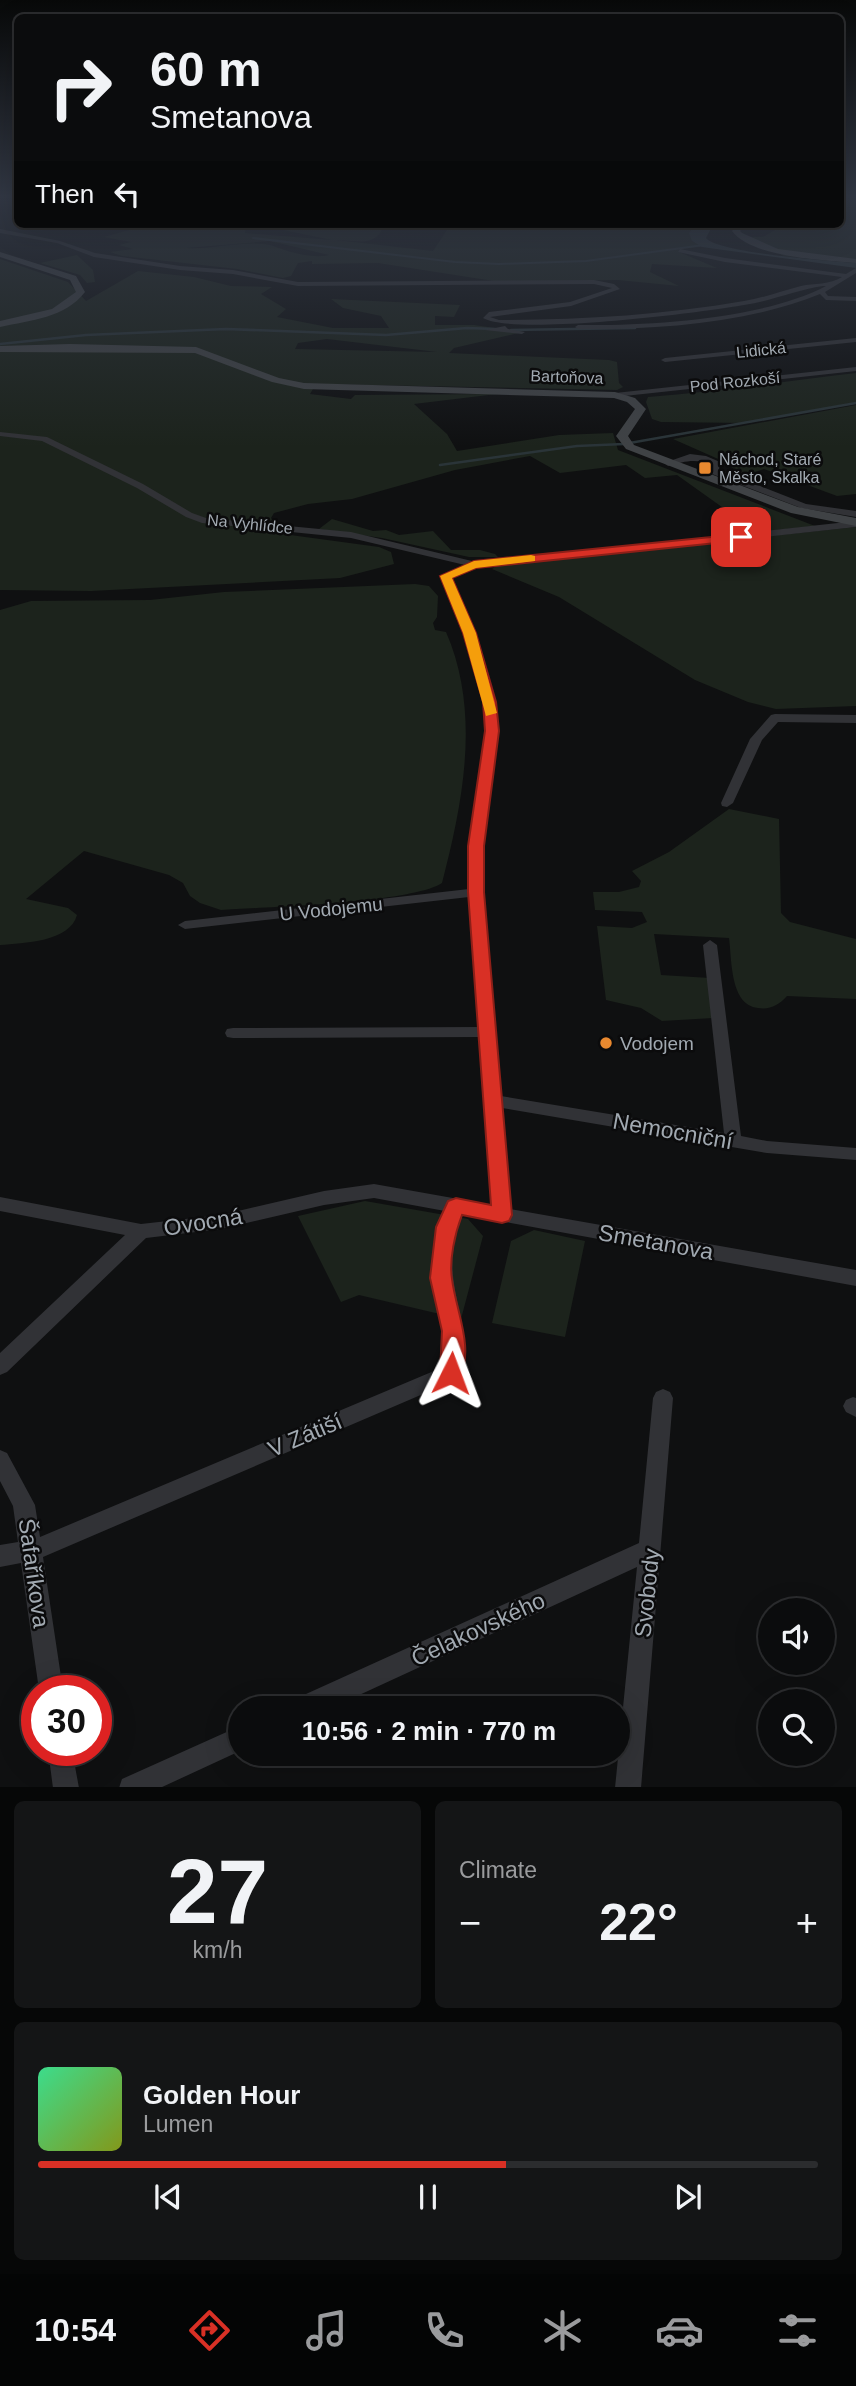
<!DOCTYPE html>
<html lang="en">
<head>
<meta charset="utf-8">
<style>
  :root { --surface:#0b0c0d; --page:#141516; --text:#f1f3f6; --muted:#9a9b9d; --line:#2b2c2e; --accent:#d93025 }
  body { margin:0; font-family:Helvetica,sans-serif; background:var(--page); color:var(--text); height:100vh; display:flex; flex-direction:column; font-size:26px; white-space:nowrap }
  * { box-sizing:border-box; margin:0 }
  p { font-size:23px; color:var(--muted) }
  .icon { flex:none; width:38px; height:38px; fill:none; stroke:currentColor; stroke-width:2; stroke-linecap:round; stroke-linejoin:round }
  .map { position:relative; height:1787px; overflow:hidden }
  .panel { display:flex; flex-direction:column; gap:14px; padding:14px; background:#060707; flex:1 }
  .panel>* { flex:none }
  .guide { position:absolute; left:14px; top:14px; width:830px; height:214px; border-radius:10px; box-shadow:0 7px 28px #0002,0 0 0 2px var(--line); background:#0b0c0d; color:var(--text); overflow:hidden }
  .fabs { position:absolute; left:758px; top:1598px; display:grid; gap:14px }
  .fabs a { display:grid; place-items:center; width:77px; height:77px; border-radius:50%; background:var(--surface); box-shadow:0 7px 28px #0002,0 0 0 2px var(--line); font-size:35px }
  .speed { position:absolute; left:21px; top:1675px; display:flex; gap:14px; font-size:35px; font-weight:700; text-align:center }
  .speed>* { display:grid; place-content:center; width:91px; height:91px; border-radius:50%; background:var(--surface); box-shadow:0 7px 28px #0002,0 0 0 2px var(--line); line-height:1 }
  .speed .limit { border:10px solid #d22; background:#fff; color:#111 }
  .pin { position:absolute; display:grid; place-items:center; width:60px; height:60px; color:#fff; margin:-30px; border-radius:14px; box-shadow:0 4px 10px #0006 }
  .me { position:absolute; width:77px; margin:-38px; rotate:3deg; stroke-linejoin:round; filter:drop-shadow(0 0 5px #0008) }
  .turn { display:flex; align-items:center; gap:24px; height:147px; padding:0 21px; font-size:32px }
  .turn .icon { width:91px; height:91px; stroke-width:2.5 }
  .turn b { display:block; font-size:49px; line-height:60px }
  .then { display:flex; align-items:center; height:66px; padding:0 21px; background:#0003; gap:14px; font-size:26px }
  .big { font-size:52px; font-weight:700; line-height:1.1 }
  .panel .widget { flex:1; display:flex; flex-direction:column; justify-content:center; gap:10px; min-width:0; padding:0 24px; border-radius:10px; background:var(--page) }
  .panel .dial { align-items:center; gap:0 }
  .dial b { font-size:91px; line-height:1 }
  .song { display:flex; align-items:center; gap:21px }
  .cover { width:84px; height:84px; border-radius:10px; background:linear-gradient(135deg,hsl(150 70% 55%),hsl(70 70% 35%)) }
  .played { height:7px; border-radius:4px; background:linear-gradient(90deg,var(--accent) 60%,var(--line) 60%) }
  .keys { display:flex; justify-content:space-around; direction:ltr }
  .heat { display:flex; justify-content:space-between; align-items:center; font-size:38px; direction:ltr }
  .panel .tiles { flex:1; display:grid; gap:14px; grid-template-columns:1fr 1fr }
  .widget:last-child { grid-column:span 2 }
  .trip { position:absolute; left:228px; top:1696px; width:402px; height:70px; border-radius:35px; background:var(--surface); box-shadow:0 7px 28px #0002,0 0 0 2px var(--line); font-weight:700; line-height:70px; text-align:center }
  .menu { display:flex; height:112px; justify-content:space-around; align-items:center; background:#040505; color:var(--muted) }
  .menu .icon { width:49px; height:49px }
  .menu .current { color:var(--accent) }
  .menu b { font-size:32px; color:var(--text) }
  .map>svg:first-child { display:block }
  .green { fill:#1c231c; fill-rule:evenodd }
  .water { fill:#2a3438 }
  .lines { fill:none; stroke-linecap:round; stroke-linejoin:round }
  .stream-far1 { stroke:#2a3438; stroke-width:2 }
  .stream { stroke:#2a3438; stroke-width:2.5 }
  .street { fill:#313236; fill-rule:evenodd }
  .secondary { fill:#3f4245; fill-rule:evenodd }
  .route { fill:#d93025; stroke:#8d1f18; stroke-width:2 }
  .slow { fill:#f59e0b }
  .poi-dot { fill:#e9892f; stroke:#0b0b0c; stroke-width:2.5 }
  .labels { text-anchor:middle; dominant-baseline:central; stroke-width:5; stroke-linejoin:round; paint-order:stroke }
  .far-street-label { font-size:16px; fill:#a1a9b1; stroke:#0b0b0c }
  .far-poi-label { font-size:16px; fill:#a1a9b1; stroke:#0b0b0c; text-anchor:start }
  .street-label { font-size:19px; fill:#a1a9b1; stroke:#0b0b0c }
  .poi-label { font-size:19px; fill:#a1a9b1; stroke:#0b0b0c; text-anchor:start }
  .near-street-label { font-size:23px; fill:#a1a9b1; stroke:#0b0b0c }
</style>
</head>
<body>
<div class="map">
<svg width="856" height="1788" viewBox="0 0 856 1788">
  <rect width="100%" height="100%" fill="#0f1011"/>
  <!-- green -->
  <path class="green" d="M840,197h16v66l-72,-7 -37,-19h16l17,-10 15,-3h45z
    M235,224l11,2 -1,7 87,7 -78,-16h130c-7,25 -30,16 -48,16l97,11 18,-27h245l-4,3v14l10,6 -19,1 -4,4 38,16 -65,-4 -2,8 29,14 -61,-6 -118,2 -122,-19 -66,1v-3l-14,2 -7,13 -8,2 -46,-9 -115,-13 -12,-4 23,-3 -14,-4 12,-3 -27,-5 36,-10zM270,241l59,14c-15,4 -40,-3 -53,-8 -22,-9 -65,3 -89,1z
    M77,255l16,15 2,12 -8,1 -7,-8 -40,-12z
    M0,259l68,23 18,19 52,-30 56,6 37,9 41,1 -11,7 25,15 -9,8 56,11h56l-8,-12 -38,-8 -12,-9 129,6 -6,12 -19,-1v9h39l49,7 -69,16 -5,5 160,7 8,2 2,21 4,4 -6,3 -301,-6 -6,10 41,5 4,-4 142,-1 -83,10 33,30 10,17 102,-16 54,-2 5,17 197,76 -58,6 -80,-57 -32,3 -19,-13 -66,8 -30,-17 -75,14 -103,29 -44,5 -34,9 -3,5 12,16 96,13 12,5 3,12 -54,14 -249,13 -91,-1zM327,339l110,13 -142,-3 3,-6z
    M856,373v29l-109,21 -86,-1 -9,-3 -6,-17 2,-5c69,-5 138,-16 208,-24z
    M856,405v89l-19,2 -73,-27 -21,7 -18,-14 -52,-23z
    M332,519l41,12 13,-1 13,5 34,-4 18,19h29l15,4 3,3h-29l-87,-19 -63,-9z
    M856,527v179l-80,3 -28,-7 -53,-22 -136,-83 -67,-28 7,-5z
    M415,584l14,2 9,10 -1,21 -4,6 2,7 11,2c35,80 17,170 -4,251 -30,20 -178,24 -221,27l-21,-7 -10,-7 -7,-13 -14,-8 -85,-24 -58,48 42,9 9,7c-7,27 -54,28 -77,30v-335l31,-9 119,-1 74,-8z
    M729,809l50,10 2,94 9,9 66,17v60l-69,-3c-8,9 -17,14 -29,12 -28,-3 -26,-48 -29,-70l-75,-4 7,41 49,3 3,40 -51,3 -21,-13 -35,-8 -9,-74 35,2 15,-6 -5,-10 -47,-2 -2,-18h26l20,-5 2,-6 -9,-10 37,-19z
    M365,1201l103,18 15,17 -22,83 -102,-24 -18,7 -43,-86z
    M534,1230l51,11 -20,96 -73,-14 19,-82z"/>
  <!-- water -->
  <path class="water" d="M696,224h17l-7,14c12,15 125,23 150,25v5l-154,-21 -10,-6 -3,-8z"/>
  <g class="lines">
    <!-- stream-far1 -->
    <path class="stream-far1" d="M253,238l202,24 44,2 87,-3 118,-16"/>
    <!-- stream -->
    <path class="stream" d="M511,330l124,-2
      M0,344l86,-9 140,-6 160,6 81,-7 28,1
      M440,465l137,-19 47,-2 232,-41"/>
    <!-- street -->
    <path class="street" d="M0,229l60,12 35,12 85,13 53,4 65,12 296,-2 20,4 6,5 -49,17 -81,11 9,3c82,0 164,-5 245,-19 19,-3 38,-10 57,-15 13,-3 29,-1 41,-9l-117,-15 -47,-10 2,-3 45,9 121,16 10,-6v5l-31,19 3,4 28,1v4l-30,-1 -6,-6c-70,29 -166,36 -242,35l-3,-2 3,-2c71,1 186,-6 248,-39h-3c-27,4 -52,15 -79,19 -45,8 -229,31 -261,13l6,-6 81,-10 42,-14 -18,-4 -296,2 -65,-12 -53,-4 -86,-13 -37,-14 -57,-10z
      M505,326l3,3 17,3 -3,2 -37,-4z
      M856,338v4l-191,20 -4,-2 4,-2z
      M856,367v4l-241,26 -4,-2 4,-2z
      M0,432l47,5 96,47 49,29 14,5 145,14 125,30 380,-41v6l-380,41 -24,9 23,56 21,69 2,29 -15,115v46l18,204 223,37 -21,-188 7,-5 7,5 24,191 26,5 89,7v12l-89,-7 -265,-45 8,101 346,61v16l-394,-72c-8,22 -12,45 -8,69 4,30 18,66 4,96l-415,178 20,133h-24l-18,-127 -21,4v-22l18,-3 -5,-36 -13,-25v-31l7,3 28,52 5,32 401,-169c7,-60 -19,-96 4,-157l-71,-13 -50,7 -103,24 -75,9 -139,134 -7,3v-22l125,-118 -125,-24v-14l141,27 80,-9 103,-24 50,-7 118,21 -12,-168 -247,1 -6,-1 -2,-4 2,-4 6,-1 246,-1 -10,-130 -284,32 -7,-4 7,-4 284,-32v-43l17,-115 -2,-29 -19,-69 -24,-57 24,-11 -114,-27 -149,-15 -16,-6 -49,-29 -95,-47 -42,-5z
      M690,454l16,2 14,6 -1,8 87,34 50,7v6l-55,-9 -89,-34 -8,1v-4l8,-6c-16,-7 -27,-4 -44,1l-4,-3z
      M775,714l81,1v8l-78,-1 -16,18 -29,63 -6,4 -5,-1 -1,-3 29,-64 21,-24z
      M663,1389l7,3 3,6 -32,390h-26l22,-221 -306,141h-39l3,-9 344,-156 14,-145 3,-6z
      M853,1397l3,1v19l-10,-5 -3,-6 3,-6z
      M240,1726v25l-80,37h-41l3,-9z
      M48,1750h24l7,38h-26z"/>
    <!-- secondary -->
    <path class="secondary" d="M738,224h8l-6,7 2,2 36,16 78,10v4c-31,-3 -104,-5 -124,-32z
      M0,252l76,24 9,16c-20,26 -54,28 -85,35v-6l52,-12 24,-17 -6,-12 -70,-23z
      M70,344l126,3 83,31 25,5 311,9 20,6 11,11 -18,27 6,9 164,62 58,11v8l-65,-13 -165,-64 -10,-13 19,-27 -8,-7 -13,-4 -310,-9 -32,-7 -77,-29 -195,-1v-6z"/>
  </g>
  <!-- sky -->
  <linearGradient id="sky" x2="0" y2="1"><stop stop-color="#080909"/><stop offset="0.44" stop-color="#313743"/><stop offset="1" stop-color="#313743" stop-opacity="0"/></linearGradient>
  <rect width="856" height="447" fill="url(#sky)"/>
  <!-- route -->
  <path class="route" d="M741,534l6,3 -2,3 -269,28 -24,10 24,55 20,69 3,29 -15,115v46l28,323 -3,6 -7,2 -40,-8c-7,18 -13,45 -10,64 4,33 23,69 7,101l-8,3 -8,-3 -3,-7 2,-42 -12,-53 6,-51 12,-26 8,-3 35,7 -23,-313v-46l17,-115 -2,-29 -20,-69 -23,-57 34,-15z"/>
  <!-- slow -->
  <path class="slow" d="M531,555l4,1v5l-59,7 -24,10 24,55 21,80 -11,3 -23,-83 -23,-57 34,-15z"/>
  <!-- markers -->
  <g class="poi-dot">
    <rect x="698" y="461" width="14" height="14" rx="3.5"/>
    <circle cx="606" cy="1043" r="7"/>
  </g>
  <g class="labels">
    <!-- far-street labels -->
    <g class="far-street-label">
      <text transform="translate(761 350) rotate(-6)">Lidická</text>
      <text transform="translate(567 377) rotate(2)">Bartoňova</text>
      <text transform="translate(735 382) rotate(-6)">Pod Rozkoší</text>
      <text transform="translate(250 524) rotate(6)">Na Vyhlídce</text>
    </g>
    <!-- far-poi labels -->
    <g class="far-poi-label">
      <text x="719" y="459">Náchod, Staré<tspan x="719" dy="18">Město, Skalka</tspan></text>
    </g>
    <!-- street labels -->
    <g class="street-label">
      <text transform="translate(331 909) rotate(-6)">U Vodojemu</text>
    </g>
    <!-- poi labels -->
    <g class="poi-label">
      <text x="620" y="1043">Vodojem</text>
    </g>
    <!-- near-street labels -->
    <g class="near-street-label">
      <text transform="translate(673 1131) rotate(10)">Nemocniční</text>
      <text transform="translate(203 1222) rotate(-9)">Ovocná</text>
      <text transform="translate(656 1242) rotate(10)">Smetanova</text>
      <text transform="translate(305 1435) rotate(-23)">V Zátiší</text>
      <text transform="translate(34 1573) rotate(82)">Šafaříkova</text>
      <text transform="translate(647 1593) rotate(-84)">Svobody</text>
      <text transform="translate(478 1629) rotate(-25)">Čelakovského</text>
    </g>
  </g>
</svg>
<div class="fabs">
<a><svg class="icon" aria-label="sound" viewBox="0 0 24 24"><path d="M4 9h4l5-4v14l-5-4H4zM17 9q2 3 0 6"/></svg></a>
<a><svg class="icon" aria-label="search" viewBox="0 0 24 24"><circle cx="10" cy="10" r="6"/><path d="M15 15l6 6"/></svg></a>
</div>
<div class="speed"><div class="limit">30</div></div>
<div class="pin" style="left:741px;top:537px;background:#d93025"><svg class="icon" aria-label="arrive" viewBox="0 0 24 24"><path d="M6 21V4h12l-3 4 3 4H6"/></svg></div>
<svg class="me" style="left:451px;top:1373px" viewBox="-20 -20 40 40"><path d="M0-17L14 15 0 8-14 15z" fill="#d93025" stroke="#fff" stroke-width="4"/></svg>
<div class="trip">10:56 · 2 min · 770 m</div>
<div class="guide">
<div class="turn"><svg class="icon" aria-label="right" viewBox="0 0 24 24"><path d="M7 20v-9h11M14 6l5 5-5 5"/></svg><div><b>60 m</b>Smetanova</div></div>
<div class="then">Then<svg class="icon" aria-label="left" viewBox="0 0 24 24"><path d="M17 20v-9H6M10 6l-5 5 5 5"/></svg></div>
</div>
</div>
<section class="panel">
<div class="tiles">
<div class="widget dial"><b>27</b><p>km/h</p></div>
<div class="widget"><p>Climate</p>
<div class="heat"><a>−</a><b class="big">22°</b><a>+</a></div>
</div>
<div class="widget">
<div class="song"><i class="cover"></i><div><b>Golden Hour</b><p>Lumen</p></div></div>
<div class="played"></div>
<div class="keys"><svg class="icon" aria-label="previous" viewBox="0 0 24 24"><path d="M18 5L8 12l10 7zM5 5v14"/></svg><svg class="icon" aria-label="pause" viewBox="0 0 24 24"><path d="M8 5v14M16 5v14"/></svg><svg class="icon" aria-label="next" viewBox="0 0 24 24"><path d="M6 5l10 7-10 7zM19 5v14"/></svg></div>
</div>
</div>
</section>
<nav class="menu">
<b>10:54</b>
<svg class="icon current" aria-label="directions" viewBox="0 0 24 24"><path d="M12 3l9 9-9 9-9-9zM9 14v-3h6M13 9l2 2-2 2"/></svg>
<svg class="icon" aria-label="music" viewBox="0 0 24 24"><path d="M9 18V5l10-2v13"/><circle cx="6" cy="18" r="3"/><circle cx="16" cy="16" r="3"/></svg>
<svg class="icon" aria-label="phone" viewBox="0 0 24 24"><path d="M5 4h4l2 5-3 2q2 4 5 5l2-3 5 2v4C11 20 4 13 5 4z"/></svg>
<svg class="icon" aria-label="climate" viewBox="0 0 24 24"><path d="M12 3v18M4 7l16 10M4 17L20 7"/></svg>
<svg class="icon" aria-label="car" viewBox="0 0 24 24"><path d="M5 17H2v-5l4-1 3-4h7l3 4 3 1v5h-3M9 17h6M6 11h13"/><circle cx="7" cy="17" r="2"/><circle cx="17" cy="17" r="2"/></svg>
<svg class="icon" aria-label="filters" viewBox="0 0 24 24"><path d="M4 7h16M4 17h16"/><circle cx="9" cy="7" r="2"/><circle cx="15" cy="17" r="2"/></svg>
</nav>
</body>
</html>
